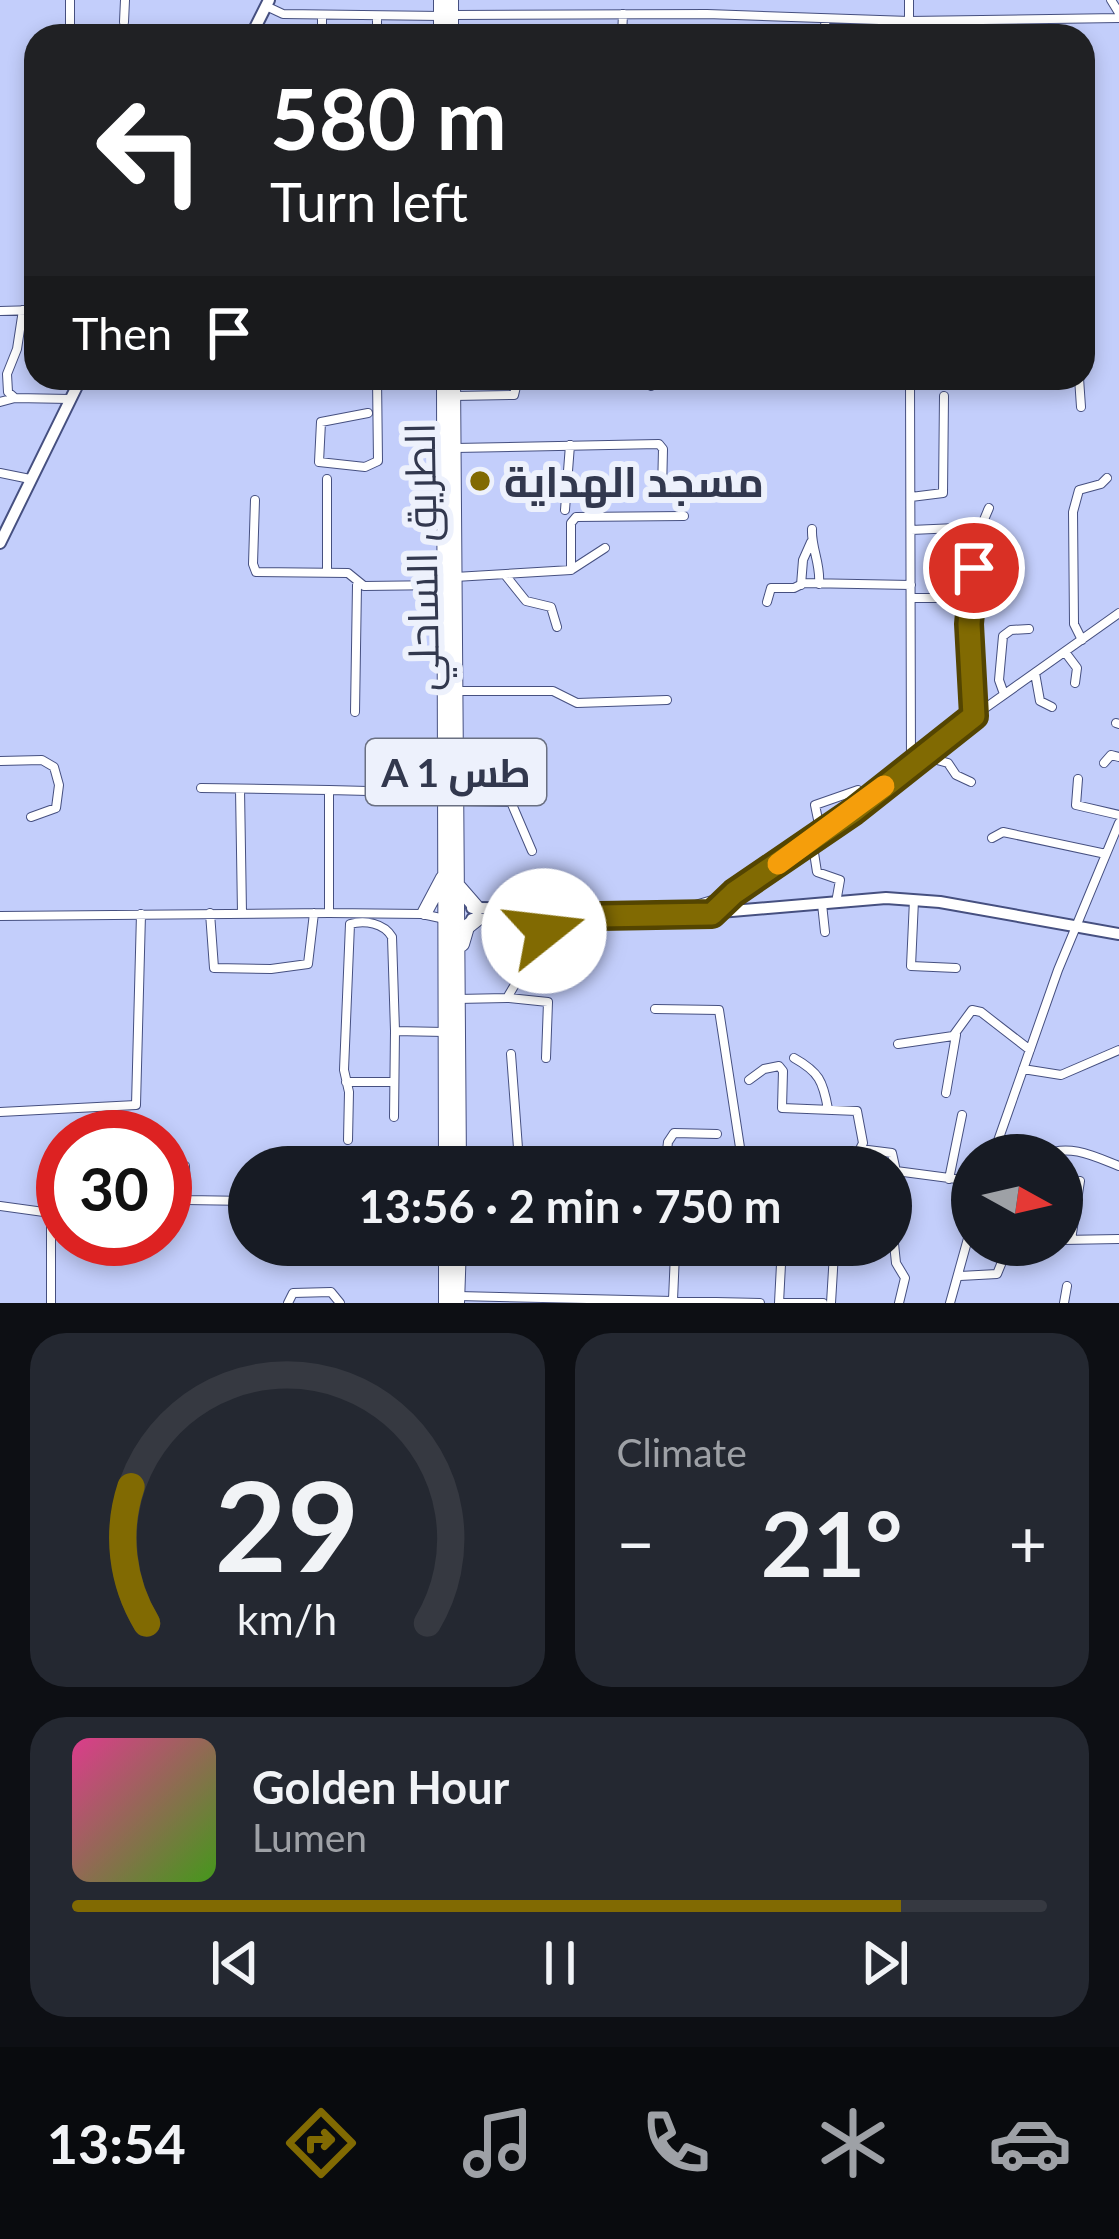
<!DOCTYPE html>
<html lang="en">
<head>
<meta charset="utf-8">
<style>
  :root { --surface:#171b24; --page:#242831; --text:#f1f3f6; --muted:#9ea1a6; --line:#363941; --accent:#816a02 }
  body { margin:0; font-family:Lato,Cairo,sans-serif; background:var(--page); color:var(--text); height:100vh; display:flex; flex-direction:column; font-size:45px; white-space:nowrap }
  * { box-sizing:border-box; margin:0 }
  p { font-size:39px; color:var(--muted) }
  .icon { flex:none; width:66px; height:66px; fill:none; stroke:currentColor; stroke-width:2; stroke-linecap:round; stroke-linejoin:round }
  .map { position:relative; height:1303px; overflow:hidden }
  .drawer { display:flex; flex-direction:column; gap:30px; padding:30px; background:#0d0f14; flex:1 }
  .drawer>* { flex:none }
  .guide { position:absolute; left:24px; top:24px; width:1071px; height:366px; border-radius:36px; box-shadow:0 6px 18px #0003; background:#202124; color:#fff; overflow:hidden }
  .needle { width:78px; rotate:98deg }
  .tools { position:absolute; left:951px; top:1134px; display:grid; gap:24px }
  .tools a { display:grid; place-items:center; width:132px; height:132px; border-radius:50%; background:var(--surface); box-shadow:0 6px 18px #0003; font-size:60px }
  .speed { position:absolute; left:36px; top:1110px; display:flex; gap:24px; font-size:60px; font-weight:700; text-align:center }
  .speed>* { display:grid; place-content:center; width:156px; height:156px; border-radius:50%; background:var(--surface); box-shadow:0 6px 18px #0003; line-height:1 }
  .speed .limit { border:18px solid #d22; background:#fff; color:#111 }
  .pin { position:absolute; display:grid; place-items:center; width:102px; height:102px; color:#fff; margin:-51px; border:6px solid #fff; border-radius:50%; box-shadow:0 3px 12px #0007 }
  .me { position:absolute; width:132px; margin:-66px; rotate:74deg; stroke-linejoin:round; filter:drop-shadow(0 0 9px #0008) }
  .turn { display:flex; align-items:center; gap:42px; height:252px; padding:0 48px; font-size:54px }
  .turn .icon { width:156px; height:156px; stroke-width:2.5 }
  .turn b { display:block; font-size:84px; line-height:102px }
  .then { display:flex; align-items:center; height:114px; padding:0 48px; background:#0003; gap:24px; font-size:45px }
  .big { font-size:90px; font-weight:700; line-height:1.1 }
  .drawer .card { flex:1; display:flex; flex-direction:column; justify-content:center; gap:18px; min-width:0; padding:0 42px; border-radius:36px; background:var(--page) }
  .drawer .dial { align-items:center; gap:0 }
  .dial svg { height:312px; overflow:visible; fill:none; stroke:var(--line); stroke-width:7; stroke-linecap:round; text-anchor:middle }
  .dial text { fill:var(--text); stroke:none }
  .song { display:flex; align-items:center; gap:36px }
  .cover { width:144px; height:144px; border-radius:18px; background:linear-gradient(135deg,hsl(330 70% 55%),hsl(100 70% 35%)) }
  .played { height:12px; border-radius:6px; background:linear-gradient(90deg,var(--accent) 85%,var(--line) 85%) }
  .keys { display:flex; justify-content:space-around; direction:ltr }
  .heat { display:flex; justify-content:space-between; align-items:center; font-size:66px; direction:ltr }
  .drawer .tiles { flex:1; display:grid; gap:30px; grid-template-columns:1fr 1fr }
  .card:last-child { grid-column:span 2 }
  .trip { position:absolute; left:228px; top:1146px; width:684px; height:120px; border-radius:60px; background:var(--surface); box-shadow:0 6px 18px #0003; font-weight:700; line-height:120px; text-align:center }
  .tab-bar { display:flex; height:192px; justify-content:space-around; align-items:center; background:#090b0e; color:var(--muted) }
  .tab-bar .icon { width:84px; height:84px }
  .tab-bar .selected { color:var(--accent) }
  .tab-bar b { font-size:54px; color:var(--text) }
  .map>svg:first-child { display:block }
  .lines { fill:none; stroke-linecap:round; stroke-linejoin:round }
  .minor-casing { stroke:#465080; stroke-width:10 }
  .major-casing { stroke:#465080; stroke-width:14 }
  .highway-casing { stroke:#465080; stroke-width:16 }
  .minor { stroke:#fff; stroke-width:8 }
  .major { stroke:#fff; stroke-width:10 }
  .highway { stroke:#fff; stroke-width:14 }
  .route-casing { stroke:#544501; stroke-width:30 }
  .route { stroke:#816a02; stroke-width:21 }
  .slow { stroke:#f59e0b; stroke-width:21 }
  .poi-dot { fill:#816a02; stroke:#edf1fc; stroke-width:4.5 }
  .labels { text-anchor:middle; dominant-baseline:central; stroke-width:12; stroke-linejoin:round; paint-order:stroke }
  .shield { fill:#edf1fc; stroke:#6a7082; stroke-width:3 }
  .shield-label { font-size:39px; font-weight:bold; fill:#32384e }
  .poi-label { font-size:42px; font-weight:bold; fill:#32384e; stroke:#edf1fc; text-anchor:start }
  .street-label { font-size:42px; fill:#32384e; stroke:#edf1fc }
</style>
</head>
<body>
<div class="map">
<svg width="1119" height="1303" viewBox="0 0 1119 1303">
  <rect width="100%" height="100%" fill="#c3cefb"/>
  <g class="lines">
    <defs>
      <path id="minor" d="M70,0v24
        M1111,0l8,13
        M266,6l17,8 158,2
        M452,15l255,-1 202,7 210,-3
        M377,16v20
        M825,20l1,16
        M124,22l1,-22
        M322,36v-21
        M622,36l1,-22
        M909,36v-36
        M0,311l36,-1
        M910,378l1,387
        M1079,378l2,29
        M651,386l1,-8
        M454,396l60,-1 4,-17
        M15,398l-7,-6 -1,-18 10,-25 6,-39
        M0,402l15,-4 55,1
        M368,413l-47,9 -2,40 46,5 13,-6 -1,-83
        M455,448l204,-4 4,5 -1,43
        M0,473l30,6
        M327,479v94
        M911,497l32,-4 1,-97
        M255,500l-2,64 3,8 92,1 16,13 80,-1
        M565,510l5,-65
        M812,529c-1,19 9,35 7,55
        M911,530l68,-3
        M571,570v-47l5,-6 108,-1
        M506,576l20,25 25,6 6,20
        M455,577l116,-7 34,-22
        M801,585l2,-25 8,-18
        M912,598h27l4,-13
        M767,602l4,-14h23l10,-5 107,2
        M1082,640l-8,-16 -1,-112 6,-22 22,-6 6,-6
        M1065,652l12,16 -2,15
        M1035,673l5,28 12,6
        M457,691h96l24,12 90,-3
        M1004,694l-5,-14 4,-44 8,-6 18,-1
        M355,712l2,-127
        M974,714c-7,-61 -12,-150 15,-206
        M1116,723l3,1
        M923,756l25,7 8,12 15,7
        M0,761l42,-1 12,7 5,18 -3,23 -25,9
        M1104,763l7,-8 8,2
        M1078,779l-2,26 43,10
        M201,788l128,2v123
        M240,789l2,124
        M329,790l117,3
        M386,792l1,-49
        M457,801l54,1 21,49
        M821,834l-6,-29 43,-15 9,10
        M992,838l11,-6 103,22
        M812,840l5,32 23,8 -3,17
        M914,900l-3,66 45,2
        M822,904l3,28
        M682,909l50,-15
        M210,913l4,55 57,1 37,-5 6,-51
        M712,913l21,-20 121,-82 120,-95 145,-103
        M0,916l329,-3 93,1 23,5
        M509,998l39,4 -2,56
        M457,999l50,-1 34,-58 4,-23
        M655,1009l64,1 24,157
        M898,1044l55,-8 19,-26 9,2 49,38
        M794,1058c25,14 29,23 34,51
        M1023,1069l38,6 58,-25
        M749,1080l15,-11 15,-3 4,5 -1,37 75,3 6,32 -3,6 32,4 4,18 76,10
        M346,1082h48
        M946,1093l10,-58
        M0,1112l136,-7 5,-191
        M394,1117l1,-86
        M348,1140l1,-48 -5,-22 6,-146c15,-4 34,-1 42,13l3,94 49,1
        M995,1150l32,5
        M458,1155l49,1 11,-8 -7,-94
        M993,1155l65,-185 61,-147
        M1045,1155c24,-12 51,2 74,11
        M782,1165v2
        M185,1166l1,34 63,1
        M665,1167l3,-25 6,-9 43,1
        M949,1179l13,-64
        M0,1206l51,7v90
        M893,1234l3,29 9,15 -6,25
        M1062,1240l57,-1
        M1071,1240l9,-59
        M960,1276l37,-2 7,-17
        M458,1296l302,7
        M673,1300l2,-47 74,-1 3,-7
        M288,1303l5,-10 38,-1 9,11
        M779,1303l3,-58
        M780,1303h43
        M831,1303l3,-50
        M950,1303l22,-79
        M1064,1303l3,-17"/>
      <path id="major" d="M251,36l18,-36
        M0,543l81,-165
        M472,908l137,1
        M472,919l225,-5 189,-16 54,4 179,32"/>
      <path id="highway" d="M441,0v36
        M451,0v31
        M453,378l6,789
        M444,383l2,784
        M457,885l20,23
        M425,912l18,-34
        M462,944l5,-17 10,-8
        M446,1303v-58
        M457,1303l2,-58"/>
    </defs>
    <!-- minor casing -->
    <use href="#minor" class="minor-casing"/>
    <!-- major casing -->
    <use href="#major" class="major-casing"/>
    <!-- highway casing -->
    <use href="#highway" class="highway-casing"/>
    <!-- minor -->
    <use href="#minor" class="minor"/>
    <!-- major -->
    <use href="#major" class="major"/>
    <!-- highway -->
    <use href="#highway" class="highway"/>
  </g>
  <g class="lines">
    <defs>
      <path id="route" d="M544,931l1,-14 167,-3 22,-21 120,-82 120,-95 -5,-92 5,-56"/>
    </defs>
    <!-- route casing -->
    <use href="#route" class="route-casing"/>
    <!-- route -->
    <use href="#route" class="route"/>
    <!-- slow -->
    <path class="slow" d="M778,864l106,-78"/>
  </g>
  <!-- markers -->
  <circle class="poi-dot" cx="480" cy="481" r="12"/>
  <g class="labels">
    <!-- shield labels -->
    <rect class="shield" x="366" y="739" width="180" height="66" rx="9"/>
    <g class="shield-label">
      <text x="456" y="772">A 1 طس</text>
    </g>
    <!-- poi labels -->
    <g class="poi-label">
      <text x="504" y="481">مسجد الهداية</text>
    </g>
    <!-- street labels -->
    <g class="street-label">
      <text transform="translate(421 557) rotate(-91)">الطريق الساحلي</text>
    </g>
  </g>
</svg>
<div class="tools">
<a><svg class="needle" viewBox="-14 -14 28 28"><path d="M0-13l5 13h-10z" fill="#e53935"/><path d="M0 13l5-13h-10z" fill="#9ea1a6"/></svg></a>
</div>
<div class="speed"><div class="limit">30</div></div>
<div class="pin" style="left:974px;top:568px;background:#d93025"><svg class="icon" aria-label="arrive" viewBox="0 0 24 24"><path d="M6 21V4h12l-3 4 3 4H6"/></svg></div>
<svg class="me" style="left:544px;top:931px" viewBox="-20 -20 40 40"><circle r="19" fill="#fff"/><path d="M0-13L10 11 0 6-10 11z" fill="#816a02"/></svg>
<div class="trip">13:56 · 2 min · 750 m</div>
<div class="guide">
<div class="turn"><svg class="icon" aria-label="left" viewBox="0 0 24 24"><path d="M17 20v-9H6M10 6l-5 5 5 5"/></svg><div><b>580 m</b>Turn left</div></div>
<div class="then">Then<svg class="icon" aria-label="arrive" viewBox="0 0 24 24"><path d="M6 21V4h12l-3 4 3 4H6"/></svg></div>
</div>
</div>
<section class="drawer">
<div class="tiles">
<div class="card dial"><svg viewBox="0 0 100 80">
<path d="M14 69A42 42 0 1 1 86 69"/>
<path d="M14 69A42 42 0 0 1 10 34" stroke="#816a02"/>
<text x="50" y="56" font-size="32" font-weight="700">29</text>
<text x="50" y="72" font-size="11">km/h</text>
</svg></div>
<div class="card"><p>Climate</p>
<div class="heat"><a>−</a><b class="big">21°</b><a>+</a></div>
</div>
<div class="card">
<div class="song"><i class="cover"></i><div><b>Golden Hour</b><p>Lumen</p></div></div>
<div class="played"></div>
<div class="keys"><svg class="icon" aria-label="previous" viewBox="0 0 24 24"><path d="M18 5L8 12l10 7zM5 5v14"/></svg><svg class="icon" aria-label="pause" viewBox="0 0 24 24"><path d="M8 5v14M16 5v14"/></svg><svg class="icon" aria-label="next" viewBox="0 0 24 24"><path d="M6 5l10 7-10 7zM19 5v14"/></svg></div>
</div>
</div>
</section>
<nav class="tab-bar">
<b>13:54</b>
<svg class="icon selected" aria-label="directions" viewBox="0 0 24 24"><path d="M12 3l9 9-9 9-9-9zM9 14v-3h6M13 9l2 2-2 2"/></svg>
<svg class="icon" aria-label="music" viewBox="0 0 24 24"><path d="M9 18V5l10-2v13"/><circle cx="6" cy="18" r="3"/><circle cx="16" cy="16" r="3"/></svg>
<svg class="icon" aria-label="phone" viewBox="0 0 24 24"><path d="M5 4h4l2 5-3 2q2 4 5 5l2-3 5 2v4C11 20 4 13 5 4z"/></svg>
<svg class="icon" aria-label="climate" viewBox="0 0 24 24"><path d="M12 3v18M4 7l16 10M4 17L20 7"/></svg>
<svg class="icon" aria-label="car" viewBox="0 0 24 24"><path d="M5 17H2v-5l4-1 3-4h7l3 4 3 1v5h-3M9 17h6M6 11h13"/><circle cx="7" cy="17" r="2"/><circle cx="17" cy="17" r="2"/></svg>
</nav>
</body>
</html>
